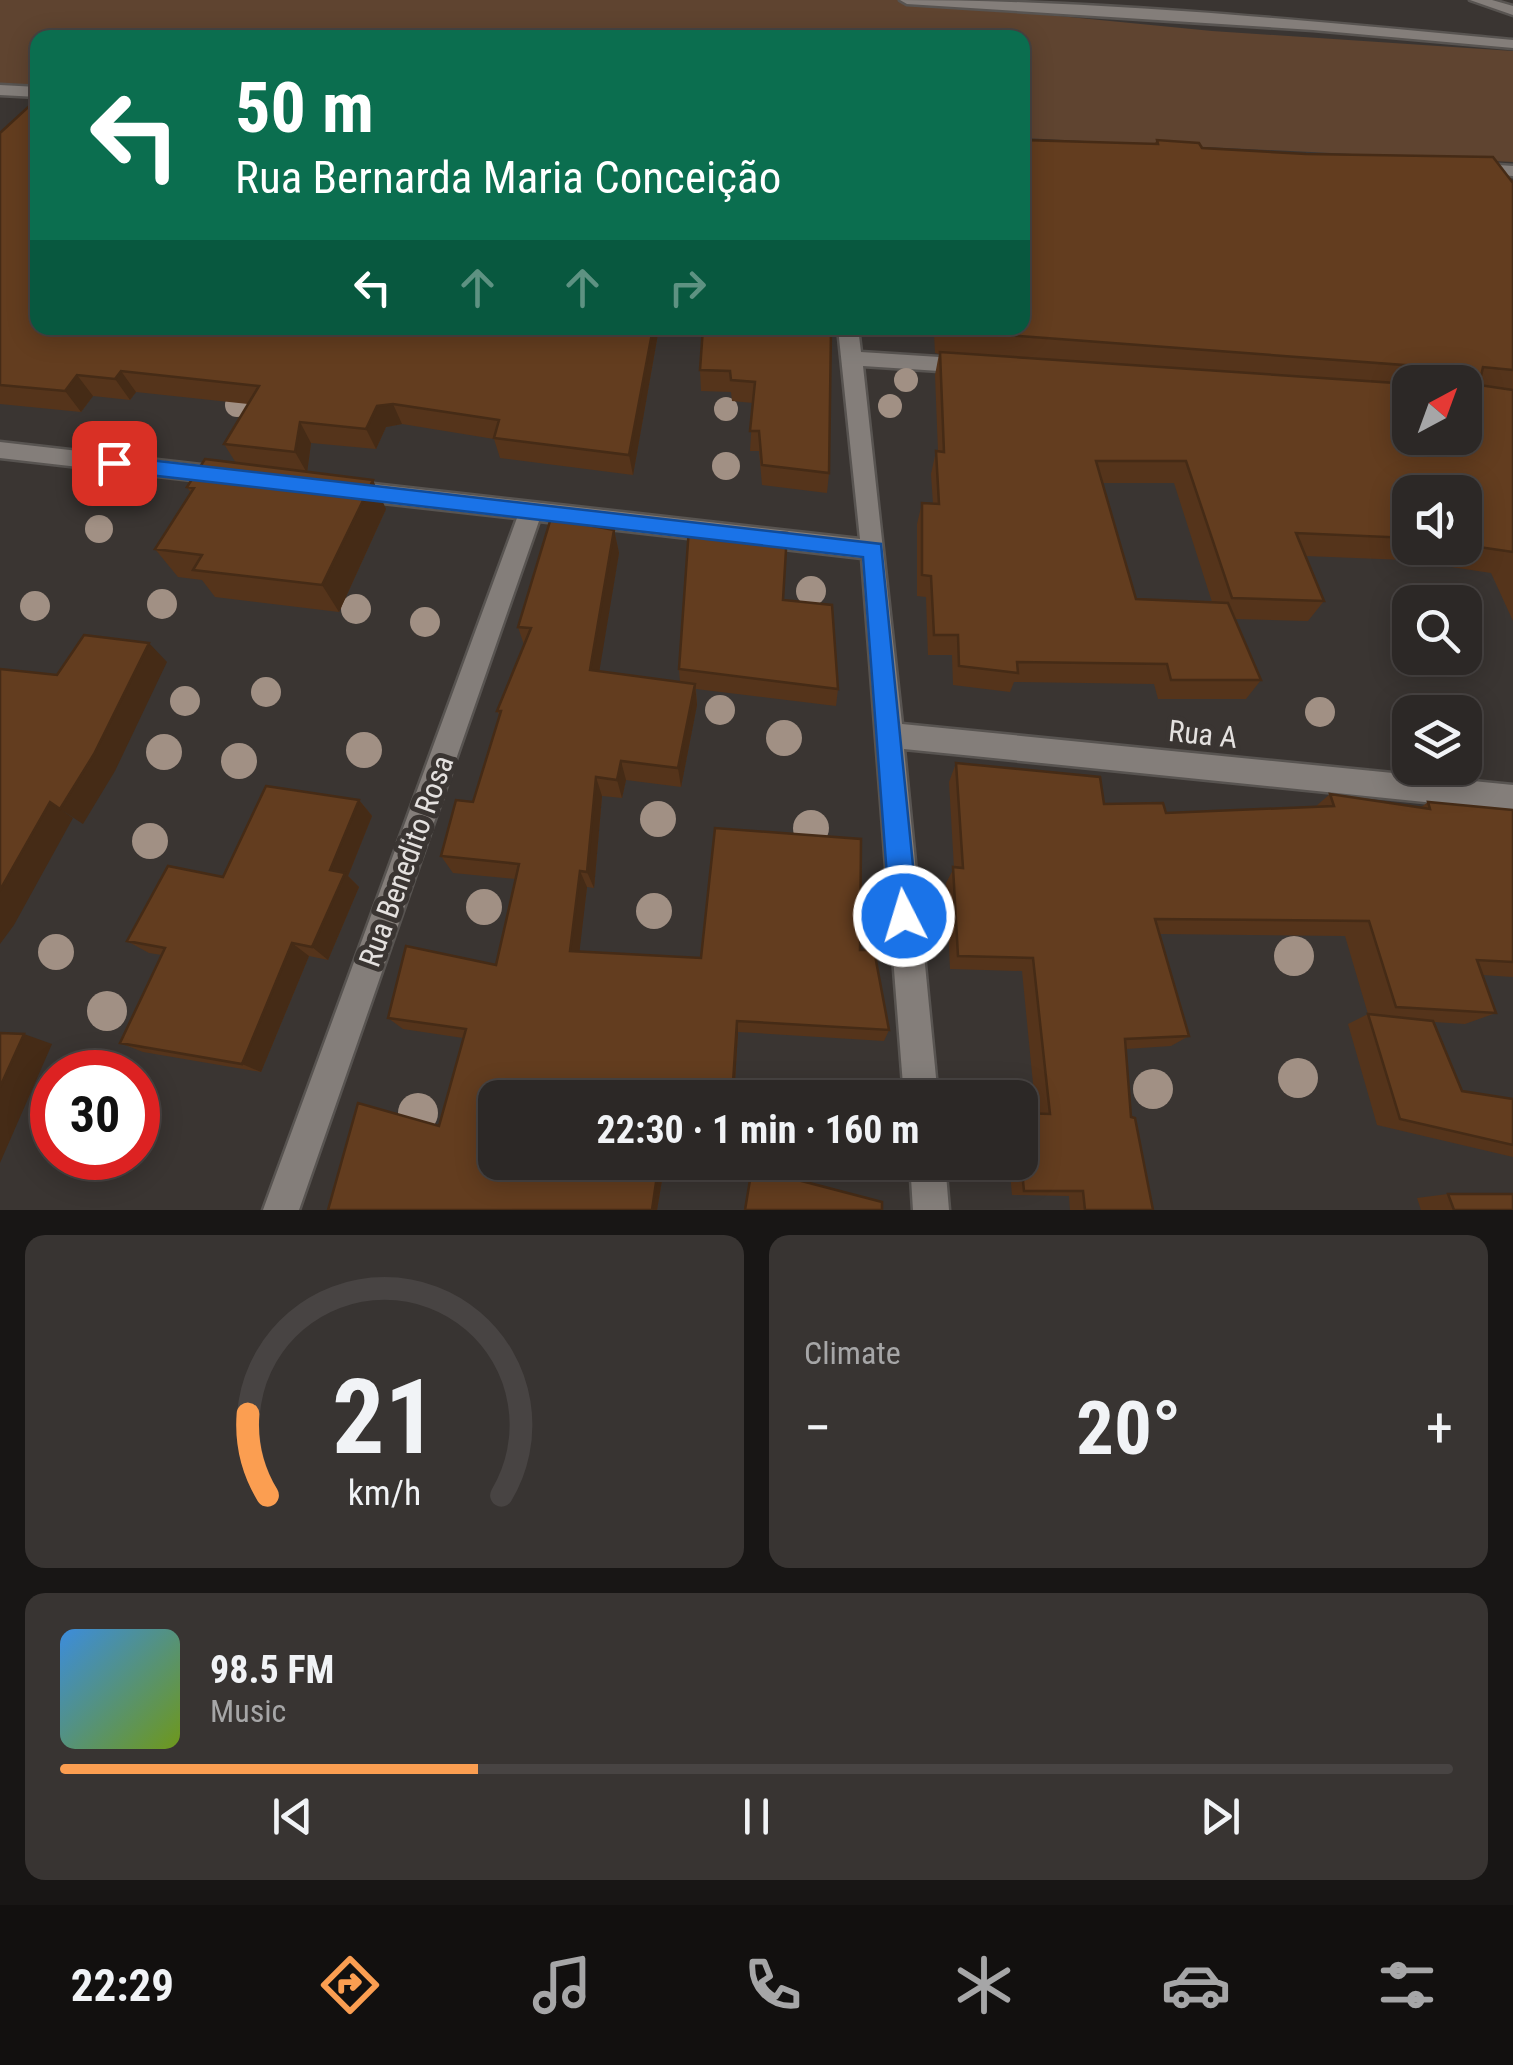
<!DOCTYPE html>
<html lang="en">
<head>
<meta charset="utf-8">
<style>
  :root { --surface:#2c2826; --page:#383432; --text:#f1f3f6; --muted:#a6a6a7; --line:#484443; --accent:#fb9e51 }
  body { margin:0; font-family:"Roboto Condensed",sans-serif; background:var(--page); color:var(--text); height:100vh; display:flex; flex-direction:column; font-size:38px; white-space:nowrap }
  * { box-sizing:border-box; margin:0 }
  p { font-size:32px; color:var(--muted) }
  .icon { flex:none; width:55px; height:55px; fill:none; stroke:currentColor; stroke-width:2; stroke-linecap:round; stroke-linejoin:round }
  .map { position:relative; height:1210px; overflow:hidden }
  .details { display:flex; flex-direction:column; gap:25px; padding:25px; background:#181615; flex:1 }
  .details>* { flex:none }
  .hud { position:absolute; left:30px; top:30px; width:1000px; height:305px; border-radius:20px; box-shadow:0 5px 25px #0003,0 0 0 2px var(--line); background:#0b6e4f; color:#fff; overflow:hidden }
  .needle { width:65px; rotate:41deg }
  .tools { position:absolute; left:1392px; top:365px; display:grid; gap:20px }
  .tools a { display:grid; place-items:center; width:90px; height:90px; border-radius:20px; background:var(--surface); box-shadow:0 5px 25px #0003,0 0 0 2px var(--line); font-size:50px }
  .speed { position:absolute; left:30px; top:1050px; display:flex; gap:20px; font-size:50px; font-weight:700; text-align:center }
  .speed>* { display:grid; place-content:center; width:130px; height:130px; border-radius:50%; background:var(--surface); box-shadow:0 5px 25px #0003,0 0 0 2px var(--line); line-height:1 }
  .speed .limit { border:15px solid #d22; background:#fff; color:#111 }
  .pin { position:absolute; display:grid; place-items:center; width:85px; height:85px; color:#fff; margin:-42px; border-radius:20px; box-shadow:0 5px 15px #0006 }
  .me { position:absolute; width:110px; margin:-55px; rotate:355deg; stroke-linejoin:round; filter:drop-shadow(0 0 8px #0008) }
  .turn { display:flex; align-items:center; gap:35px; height:210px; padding:0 40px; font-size:45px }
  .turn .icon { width:130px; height:130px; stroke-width:2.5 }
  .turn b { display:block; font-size:70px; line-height:85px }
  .lanes { display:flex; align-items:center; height:95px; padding:0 40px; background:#0003; justify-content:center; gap:50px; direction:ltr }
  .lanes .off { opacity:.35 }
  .big { font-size:75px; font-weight:700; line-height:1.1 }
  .details .card { flex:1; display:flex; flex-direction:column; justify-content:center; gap:15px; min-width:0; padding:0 35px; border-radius:20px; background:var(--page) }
  .details .dial { align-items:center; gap:0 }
  .dial svg { height:260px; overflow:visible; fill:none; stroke:var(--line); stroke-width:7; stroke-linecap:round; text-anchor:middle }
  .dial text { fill:var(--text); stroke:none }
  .song { display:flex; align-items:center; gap:30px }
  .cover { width:120px; height:120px; border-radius:15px; background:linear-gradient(135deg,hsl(210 70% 55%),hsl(80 70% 35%)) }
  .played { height:10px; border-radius:5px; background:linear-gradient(90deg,var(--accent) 30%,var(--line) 30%) }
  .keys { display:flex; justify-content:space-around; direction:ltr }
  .heat { display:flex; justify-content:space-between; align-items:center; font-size:55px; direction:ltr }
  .details .tiles { flex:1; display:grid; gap:25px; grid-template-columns:1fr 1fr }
  .card:last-child { grid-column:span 2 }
  .trip { position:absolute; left:478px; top:1080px; width:560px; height:100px; border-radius:20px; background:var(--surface); box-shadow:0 5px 25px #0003,0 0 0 2px var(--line); font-weight:700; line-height:100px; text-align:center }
  .tab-bar { display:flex; height:160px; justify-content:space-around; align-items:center; background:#12100f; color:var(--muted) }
  .tab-bar .icon { width:70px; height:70px }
  .tab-bar .active { color:var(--accent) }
  .tab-bar b { font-size:45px; color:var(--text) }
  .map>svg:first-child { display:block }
  .green { fill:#5f4430 }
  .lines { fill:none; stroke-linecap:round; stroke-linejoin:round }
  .lane-casing { stroke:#585451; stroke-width:5 }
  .street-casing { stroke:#585451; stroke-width:5 }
  .lane { fill:#847e7a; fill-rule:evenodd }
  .street { fill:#847e7a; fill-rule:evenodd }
  .tree { fill:#a19084 }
  .wall { fill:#55341b; fill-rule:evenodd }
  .shaded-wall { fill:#452b16 }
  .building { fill:#633d1f; stroke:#452b16; stroke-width:2.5 }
  .route { fill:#1a73e8; stroke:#114b97; stroke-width:2.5 }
  .labels { text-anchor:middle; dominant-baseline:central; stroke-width:10; stroke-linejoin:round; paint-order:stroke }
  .street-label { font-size:30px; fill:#e4e1df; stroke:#3a3532 }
</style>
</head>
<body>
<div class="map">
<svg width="1513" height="1210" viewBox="0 0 1513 1210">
  <rect width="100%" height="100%" fill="#3a3532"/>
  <!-- green -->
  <path class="green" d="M0,0h898l314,31 301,20v111l-490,-24 -1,-100h-984l-1,47 -37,-2z"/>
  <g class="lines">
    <defs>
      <path id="lane" d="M900,0c204,0 410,21 613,40v8l-200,-18 -406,-26z
        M1470,0h22l21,6v9z"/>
      <path id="street" d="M0,85l38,2v10l-38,-2z
        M1468,163l45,3v10l-51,-4v-8z
        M838,328h20l3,24 109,7 10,7 -10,7 -107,-7 39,358 611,61v26l-609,-62 34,349h-34l-42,-540 -323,-37 -240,689h-36l254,-692 -170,-19 -11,-9 3,-6 8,-3 513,58z
        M0,442l227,26 11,8 -11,8 -227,-26z
        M910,1162h35l4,48h-36z"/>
    </defs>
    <!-- lane casing -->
    <use href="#lane" class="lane-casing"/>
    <!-- street casing -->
    <use href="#street" class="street-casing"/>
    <!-- lane -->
    <use href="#lane" class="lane"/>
    <!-- street -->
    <use href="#street" class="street"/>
  </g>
  <!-- trees -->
  <g class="tree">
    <circle cx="906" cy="380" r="12"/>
    <circle cx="237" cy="405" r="12"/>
    <circle cx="890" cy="406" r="12"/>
    <circle cx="726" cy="409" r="12"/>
    <circle cx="726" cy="466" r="14"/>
    <circle cx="99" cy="529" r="14"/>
    <circle cx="811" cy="591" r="15"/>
    <circle cx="162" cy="604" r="15"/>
    <circle cx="35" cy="606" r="15"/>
    <circle cx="356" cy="609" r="15"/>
    <circle cx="425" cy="622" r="15"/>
    <circle cx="266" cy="692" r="15"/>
    <circle cx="185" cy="701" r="15"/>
    <circle cx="720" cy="710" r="15"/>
    <circle cx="1320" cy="712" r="15"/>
    <circle cx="784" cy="738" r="18"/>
    <circle cx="364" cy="750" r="18"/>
    <circle cx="164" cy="752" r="18"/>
    <circle cx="239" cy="761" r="18"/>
    <circle cx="658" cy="819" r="18"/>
    <circle cx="811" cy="828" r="18"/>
    <circle cx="150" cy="841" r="18"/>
    <circle cx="484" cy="907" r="18"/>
    <circle cx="654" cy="911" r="18"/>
    <circle cx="56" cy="952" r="18"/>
    <circle cx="1294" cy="956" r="20"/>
    <circle cx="107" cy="1011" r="20"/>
    <circle cx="1298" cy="1078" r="20"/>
    <circle cx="1153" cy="1089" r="20"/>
    <circle cx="418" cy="1113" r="20"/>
  </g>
  <!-- wall -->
  <path class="wall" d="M0,133l38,195h621l-26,147 -133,-17 -6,-19 -92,-15 -16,3 -10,22 -65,-6 -4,29 79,37 -47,103 -124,-15 -13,-17 -24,-3 -23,-28 36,-56 -4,-6 49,-24 -12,-19 24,-40 -112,-12 -6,8 -37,-4 -12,16 -81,-8z
    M1157,140l45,8 311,35v438l-22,-48 -86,-13 -100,-4 19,45 -16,20 -73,-2 26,61 -15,19h-88l-4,-15 -140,-2 -4,10 -57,-7 -1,-30h-24l-2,-58 -9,-1v-72l5,-21 11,1 -2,-30 5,-23h2l-3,-76 4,-21 -4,-1 -1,-20 -30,-2 -1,-3h119zM1410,382h55l-55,56zM1102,483h72l38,119 -76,-3zM1410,492h55v56h-55z
    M831,328l-2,145 -2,20 -65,-8 -3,-34h-9l3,-48 -21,-2 -1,-9 -30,-1 -1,-21z
    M551,518l63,12 5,23 -20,118 81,11 -1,-13 10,-141 98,5 -4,67 49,5 6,84 -2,17 -140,-17 1,16 -16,82 -55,-7 -4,18 -20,-2 -8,92 -7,-1 -8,64 122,7 14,-130 146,11 -1,111h14l15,80 -5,11 -146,-9 -4,66h-239v64h170l-8,48h-329l30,-107 81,23 24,-88 -60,-9 -15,-11 18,-72 90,19 20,-86 -63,-6 -12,-17 15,-56 17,2 27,-86 -3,-5 27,-66 -6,-18z
    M956,763l148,41 62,9 149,-6 15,-13 90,14 8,-6 85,8v167l-31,-2 14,38 -31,11 -31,-2 28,69 51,8v58l-136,-32 -29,-101 20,-10 -23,-78 -185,-2 29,102 -18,10 -45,3 5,68 22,93h-83l-1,-14 -57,-1 -3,-33h11v-49l16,1 -14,-143 -72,-2 -4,-86 8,-15 -5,-86z
    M359,800l13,16 -24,60 11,11 -31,73 -19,-4 -48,116 -118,-20 -23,-9 42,-88 -13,-2 -22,-12 96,-64z
    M1448,1194l65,16h-92l-4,-12z"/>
  <!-- shaded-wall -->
  <path class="shaded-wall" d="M653,328h6l-26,147 -4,-20z
    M121,371l15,21 -6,8 -15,-21z
    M77,375l16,21 -12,16 -16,-21z
    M393,404l9,20 -16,3 -10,22 -10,-20 11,-23z
    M300,422l11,21 -4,30 -12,-21z
    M373,480l13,29 -47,103 -17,-27z
    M614,530l5,23 -23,138 -6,-21z
    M149,643l18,19 -52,109 -32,53 -23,-15z
    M695,684l2,21 -16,82 -3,-19z
    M621,761l5,19 -4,18 -5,-18z
    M596,777l6,19 -8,92 -7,-16z
    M359,800l13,16 -24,60 11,11 -31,73 -16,-13 18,-77z
    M50,802l23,16 -59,107 -14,19v-54z
    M580,871l7,16 -9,77 -8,-13z
    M292,943l17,13 -48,116 -19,-8z
    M737,1021l1,11 -4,66h-2z
    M24,1034l28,10 -52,119v-76z
    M659,1162h6l-8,48h-5z"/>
  <!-- building -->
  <path class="building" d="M38,98v230h615l-24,127 -135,-17 5,-18 -106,-16 -16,2 -11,23 -66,-7 -5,30 -71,-8 35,-58 -138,-15 -6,8 -38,-4 -12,16 -65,-6v-252z
    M1022,140l136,4 -1,-4 42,3 3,5 104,6 187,3 20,26v187l-30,-3 -4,18 34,5v162l-48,-7v-53h-55v46l-114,-5 28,68 -92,-3 -46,-137h-90l40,138 92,4 33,77h-90l-4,-16 -150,-2 1,11 -59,-7 -1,-31h-24l-3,-59 -9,-1v-72l17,1 -3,-53 8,1 -4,-100 470,32v54h55v-56h-38l3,-15 -491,-37v-2h83z
    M703,328h128l-2,145 -67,-8 -3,-34h-9l5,-49 -24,-2 -1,-9 -30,-1z
    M205,459l168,21 -51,105 -129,-15 9,-15 -47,-6 39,-61 -7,-1z
    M551,518l63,12 -24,140 105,14 -17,84 -57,-7 -4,19 -21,-3 -9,95 -7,-1 -10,80 131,7 14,-130 146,11 -1,111h14l15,80 -152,-9 -5,77h-237v64h164l-7,48h-324l30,-107 81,23 27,-97 -78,-11 18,-72 90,19 23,-101 -78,-8 15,-56 17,2 28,-91h-4l34,-83 -13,-1z
    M689,528l98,5 -4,67 49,5 6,84 -159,-20z
    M84,635l65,8 -55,111 -34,55 -10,-7 -50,88v-221l57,6z
    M956,763l144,14 4,27 59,-1 3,10 168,-7 -4,-12 100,15 -2,-7 85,8v152l-36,-2 19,53 -100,-6 -27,-86 -214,-2 34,117 -64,3 6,78 4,1 18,92h-68l-2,-19h-59l-4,-41v-37l30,1 -17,-156 -75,-2 -5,-89 10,1z
    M266,786l93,14 -29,70 15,3 -33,74 -20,-4 -50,121 -122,-21 45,-95 -38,-7 41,-75 55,11z
    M1368,1014l65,7 29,70 51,8v46l-113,-26z
    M0,1033l24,1 -24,53z
    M752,1168l130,34v8h-137z
    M1448,1194h65v16h-59z"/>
  <!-- route -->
  <path class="route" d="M114,456l767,88 37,372 -4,10 -10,4 -10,-4 -4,-10 -27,-359 -749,-86 -10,-8z"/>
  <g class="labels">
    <!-- street labels -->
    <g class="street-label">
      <text transform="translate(1203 734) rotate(6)">Rua A</text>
      <text transform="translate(406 861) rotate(-70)">Rua Benedito Rosa</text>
    </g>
  </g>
</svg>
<div class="tools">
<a><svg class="needle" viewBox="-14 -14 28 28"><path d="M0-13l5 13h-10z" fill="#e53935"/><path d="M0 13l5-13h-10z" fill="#a6a6a7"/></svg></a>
<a><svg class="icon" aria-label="sound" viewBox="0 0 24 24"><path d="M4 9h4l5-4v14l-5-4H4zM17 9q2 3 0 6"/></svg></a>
<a><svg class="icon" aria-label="search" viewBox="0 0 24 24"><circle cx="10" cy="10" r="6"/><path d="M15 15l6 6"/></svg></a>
<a><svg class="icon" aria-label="layers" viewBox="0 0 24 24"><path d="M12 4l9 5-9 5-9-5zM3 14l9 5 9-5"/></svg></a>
</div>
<div class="speed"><div class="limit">30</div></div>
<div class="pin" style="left:114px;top:463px;background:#d93025"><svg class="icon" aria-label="arrive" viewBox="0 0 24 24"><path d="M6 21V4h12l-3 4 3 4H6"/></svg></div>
<svg class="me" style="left:904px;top:916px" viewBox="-20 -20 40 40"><circle r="17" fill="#1a73e8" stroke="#fff" stroke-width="3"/><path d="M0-11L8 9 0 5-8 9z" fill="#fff"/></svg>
<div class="trip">22:30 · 1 min · 160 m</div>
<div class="hud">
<div class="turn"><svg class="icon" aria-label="left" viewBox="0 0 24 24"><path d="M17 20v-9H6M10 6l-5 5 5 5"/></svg><div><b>50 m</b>Rua Bernarda Maria Conceição</div></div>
<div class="lanes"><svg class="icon" aria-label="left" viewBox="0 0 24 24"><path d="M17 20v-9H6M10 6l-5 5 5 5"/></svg><svg class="icon off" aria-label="ahead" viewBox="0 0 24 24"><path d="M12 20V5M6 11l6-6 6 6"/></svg><svg class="icon off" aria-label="ahead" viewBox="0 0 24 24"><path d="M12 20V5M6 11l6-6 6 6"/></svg><svg class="icon off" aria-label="right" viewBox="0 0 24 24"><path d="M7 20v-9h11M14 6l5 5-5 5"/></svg></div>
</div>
</div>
<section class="details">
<div class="tiles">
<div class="card dial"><svg viewBox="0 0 100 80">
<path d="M14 69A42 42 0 1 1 86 69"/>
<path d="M14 69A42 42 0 0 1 8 44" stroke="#fb9e51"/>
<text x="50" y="56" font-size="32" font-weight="700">21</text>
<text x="50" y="72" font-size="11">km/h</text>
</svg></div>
<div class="card"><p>Climate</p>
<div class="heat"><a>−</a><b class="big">20°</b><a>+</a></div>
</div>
<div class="card">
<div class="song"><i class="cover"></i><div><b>98.5 FM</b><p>Music</p></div></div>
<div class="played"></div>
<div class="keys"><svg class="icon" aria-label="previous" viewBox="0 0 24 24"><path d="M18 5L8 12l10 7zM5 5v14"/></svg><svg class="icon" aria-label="pause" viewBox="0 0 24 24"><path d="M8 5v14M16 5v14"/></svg><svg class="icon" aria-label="next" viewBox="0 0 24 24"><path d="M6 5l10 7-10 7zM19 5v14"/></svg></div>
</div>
</div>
</section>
<nav class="tab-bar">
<b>22:29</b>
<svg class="icon active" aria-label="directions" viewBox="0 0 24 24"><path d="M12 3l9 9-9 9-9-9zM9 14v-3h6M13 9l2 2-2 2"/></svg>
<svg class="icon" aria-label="music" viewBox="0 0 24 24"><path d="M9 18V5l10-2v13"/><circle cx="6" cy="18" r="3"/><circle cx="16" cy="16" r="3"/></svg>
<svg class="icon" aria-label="phone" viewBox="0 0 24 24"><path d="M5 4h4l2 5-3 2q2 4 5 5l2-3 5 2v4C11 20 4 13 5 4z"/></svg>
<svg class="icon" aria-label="climate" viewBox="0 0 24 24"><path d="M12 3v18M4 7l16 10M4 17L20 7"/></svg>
<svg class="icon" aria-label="car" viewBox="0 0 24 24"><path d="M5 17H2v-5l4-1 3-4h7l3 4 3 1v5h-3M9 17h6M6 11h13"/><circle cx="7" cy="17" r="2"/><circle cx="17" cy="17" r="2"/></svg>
<svg class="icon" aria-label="filters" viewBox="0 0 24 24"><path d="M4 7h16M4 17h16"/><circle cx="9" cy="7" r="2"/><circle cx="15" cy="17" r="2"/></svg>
</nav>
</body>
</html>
